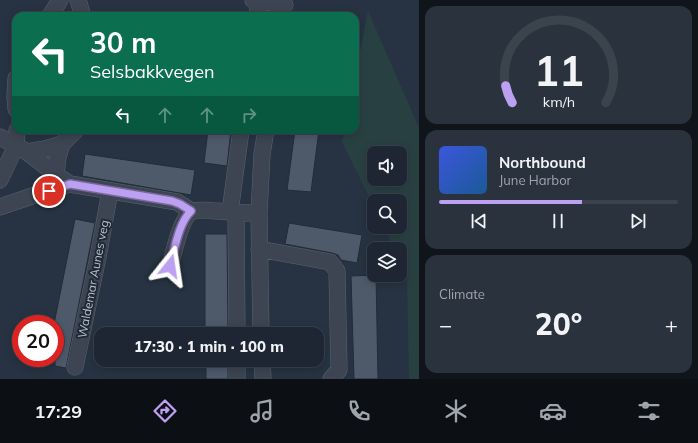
<!DOCTYPE html>
<html lang="en">
<head>
<meta charset="utf-8">
<style>
  :root { --surface:#1d2632; --page:#2a323e; --text:#f1f3f6; --muted:#a0a5ac; --line:#3b434d; --accent:#bca0f2 }
  body { margin:0; font-family:Mulish,sans-serif; background:var(--page); color:var(--text); height:100vh; display:flex; flex-direction:column; font-size:15px; white-space:nowrap }
  * { box-sizing:border-box; margin:0 }
  p { font-size:13px; color:var(--muted) }
  .icon { flex:none; width:22px; height:22px; fill:none; stroke:currentColor; stroke-width:2; stroke-linecap:round; stroke-linejoin:round }
  .map { position:relative; flex:1; overflow:hidden }
  .drawer { display:flex; flex-direction:column; gap:6px; padding:6px; background:#10151c; width:279px }
  .drawer>* { flex:none }
  .banner { position:absolute; left:12px; top:12px; width:347px; height:122px; border-radius:12px; box-shadow:0 2px 10px #0003,0 0 0 1px var(--line); background:#0b6e4f; color:#fff; overflow:hidden }
  .tools { position:absolute; left:367px; top:146px; display:grid; gap:8px }
  .tools a { display:grid; place-items:center; width:40px; height:40px; border-radius:8px; background:var(--surface); box-shadow:0 2px 10px #0003,0 0 0 1px var(--line); font-size:20px }
  .speed { position:absolute; left:12px; top:315px; display:flex; gap:8px; font-size:20px; font-weight:700; text-align:center }
  .speed>* { display:grid; place-content:center; width:52px; height:52px; border-radius:50%; background:var(--surface); box-shadow:0 2px 10px #0003,0 0 0 1px var(--line); line-height:1 }
  .speed .limit { border:6px solid #d22; background:#fff; color:#111 }
  .pin { position:absolute; display:grid; place-items:center; width:34px; height:34px; color:#fff; margin:-17px; border:2px solid #fff; border-radius:50%; box-shadow:0 1px 4px #0007 }
  .me { position:absolute; width:44px; margin:-22px; rotate:15deg; stroke-linejoin:round; filter:drop-shadow(0 0 3px #0008) }
  .turn { display:flex; align-items:center; gap:14px; height:84px; padding:0 12px; font-size:18px }
  .turn .icon { width:52px; height:52px; stroke-width:2.5 }
  .turn b { display:block; font-size:28px; line-height:34px }
  .lanes { display:flex; align-items:center; height:38px; padding:0 12px; background:#0003; justify-content:center; gap:20px; direction:ltr }
  .lanes .off { opacity:.35 }
  .big { font-size:30px; font-weight:800; line-height:1.1 }
  .drawer .widget { flex:1; display:flex; flex-direction:column; justify-content:center; gap:6px; min-width:0; padding:0 14px; border-radius:12px; background:var(--page) }
  .drawer .dial { align-items:center; gap:0 }
  .dial svg { height:104px; overflow:visible; fill:none; stroke:var(--line); stroke-width:7; stroke-linecap:round; text-anchor:middle }
  .dial text { fill:var(--text); stroke:none }
  .song { display:flex; align-items:center; gap:12px }
  .cover { width:48px; height:48px; border-radius:6px; background:linear-gradient(135deg,hsl(230 70% 55%),hsl(210 70% 35%)) }
  .played { height:4px; border-radius:2px; background:linear-gradient(90deg,var(--accent) 60%,var(--line) 60%) }
  .keys { display:flex; justify-content:space-around; direction:ltr }
  .heat { display:flex; justify-content:space-between; align-items:center; font-size:22px; direction:ltr }
  .trip { position:absolute; left:94px; top:327px; width:230px; height:40px; border-radius:12px; background:var(--surface); box-shadow:0 2px 10px #0003,0 0 0 1px var(--line); font-weight:800; line-height:40px; text-align:center }
  .dock { display:flex; height:64px; justify-content:space-around; align-items:center; background:#0c0f14; color:var(--muted) }
  .dock .icon { width:28px; height:28px }
  .dock .selected { color:var(--accent) }
  .dock b { font-size:18px; color:var(--text) }
  main { display:flex; flex:1; min-height:0 }
  .map>svg:first-child { display:block }
  .green { fill:#294043; fill-rule:evenodd }
  .building { fill:#4e5a6a; stroke:#222c39 }
  .lines { fill:none; stroke-linecap:round; stroke-linejoin:round }
  .minor-casing { stroke:#5a636f; stroke-width:17 }
  .minor { stroke:#3c4551; stroke-width:16 }
  .route-casing { stroke:#7a689d; stroke-width:10 }
  .route { stroke:#bca0f2; stroke-width:7 }
  .labels { text-anchor:middle; dominant-baseline:central; stroke-width:4; stroke-linejoin:round; paint-order:stroke }
  .street-label { font-size:12px; fill:#b9c0cb; stroke:#202a37 }
</style>
</head>
<body>
<main>
<div class="map">
<svg width="419" height="379" viewBox="0 0 419 379">
  <rect width="100%" height="100%" fill="#273342"/>
  <!-- green -->
  <path class="green" d="M368,11l51,117v251h-10l-2,-103 -7,-15v-12h-6l-10,-22h16v-26h-26v6l-32,-65 3,-12h10v-53zM374,153h26v26h-26z"/>
  <!-- building -->
  <path class="building" d="M208,130h23l-4,36 -23,-3z
    M295,130h24l-8,62 -24,-2z
    M85,154l110,16 -4,25 -109,-19z
    M75,219l20,4 -29,145 -11,-2v-42h-1z
    M289,223l73,12 -5,28 -16,-3 -3,-5 -6,-2 -47,-9z
    M205,234h22l1,100h-23z
    M376,275l2,104h-24l-3,-103z
    M206,360h22v19h-22z"/>
  <g class="lines">
    <defs>
      <path id="minor" d="M78,0l5,16
        M253,0l32,5
        M50,16l10,-16
        M257,16l2,-16
        M16,78l-1,19 1,12
        M0,137l27,15 35,27 8,5 107,18 14,9
        M27,152l18,-3 17,-5
        M56,174l2,-17 4,-13 14,-14
        M0,180l16,-34 1,-16
        M0,207l38,-13 32,-10
        M230,212l11,-82
        M236,212l1,122
        M259,249l71,13 7,9 2,99 -8,9
        M165,269l5,-3c3,-11 11,-48 21,-54 6,-4 31,0 40,0 9,1 18,1 28,1
        M261,334l-2,-121 3,-59 4,-24
        M237,360v19
        M262,360l1,19
        M75,367l23,-110 12,-66"/>
    </defs>
    <!-- minor casing -->
    <use href="#minor" class="minor-casing"/>
    <!-- minor -->
    <use href="#minor" class="minor"/>
  </g>
  <g class="lines">
    <defs>
      <path id="route" d="M49,191l21,-7 102,17 8,3 11,7c-13,13 -16,38 -21,55"/>
    </defs>
    <!-- route casing -->
    <use href="#route" class="route-casing"/>
    <!-- route -->
    <use href="#route" class="route"/>
  </g>
  <g class="labels">
    <!-- street labels -->
    <g class="street-label">
      <text transform="translate(93 279) rotate(-79)">Waldemar Aunes veg</text>
    </g>
  </g>
</svg>
<div class="tools">
<a><svg class="icon" aria-label="sound" viewBox="0 0 24 24"><path d="M4 9h4l5-4v14l-5-4H4zM17 9q2 3 0 6"/></svg></a>
<a><svg class="icon" aria-label="search" viewBox="0 0 24 24"><circle cx="10" cy="10" r="6"/><path d="M15 15l6 6"/></svg></a>
<a><svg class="icon" aria-label="layers" viewBox="0 0 24 24"><path d="M12 4l9 5-9 5-9-5zM3 14l9 5 9-5"/></svg></a>
</div>
<div class="speed"><div class="limit">20</div></div>
<div class="pin" style="left:49px;top:191px;background:#d93025"><svg class="icon" aria-label="arrive" viewBox="0 0 24 24"><path d="M6 21V4h12l-3 4 3 4H6"/></svg></div>
<svg class="me" style="left:170px;top:266px" viewBox="-20 -20 40 40"><path d="M0-17L14 15 0 8-14 15z" fill="#bca0f2" stroke="#fff" stroke-width="4"/></svg>
<div class="trip">17:30 · 1 min · 100 m</div>
<div class="banner">
<div class="turn"><svg class="icon" aria-label="left" viewBox="0 0 24 24"><path d="M17 20v-9H6M10 6l-5 5 5 5"/></svg><div><b>30 m</b>Selsbakkvegen</div></div>
<div class="lanes"><svg class="icon" aria-label="left" viewBox="0 0 24 24"><path d="M17 20v-9H6M10 6l-5 5 5 5"/></svg><svg class="icon off" aria-label="ahead" viewBox="0 0 24 24"><path d="M12 20V5M6 11l6-6 6 6"/></svg><svg class="icon off" aria-label="ahead" viewBox="0 0 24 24"><path d="M12 20V5M6 11l6-6 6 6"/></svg><svg class="icon off" aria-label="right" viewBox="0 0 24 24"><path d="M7 20v-9h11M14 6l5 5-5 5"/></svg></div>
</div>
</div>
<section class="drawer">
<div class="widget dial"><svg viewBox="0 0 100 80">
<path d="M14 69A42 42 0 1 1 86 69"/>
<path d="M14 69A42 42 0 0 1 9 56" stroke="#bca0f2"/>
<text x="50" y="56" font-size="32" font-weight="700">11</text>
<text x="50" y="72" font-size="11">km/h</text>
</svg></div>
<div class="widget">
<div class="song"><i class="cover"></i><div><b>Northbound</b><p>June Harbor</p></div></div>
<div class="played"></div>
<div class="keys"><svg class="icon" aria-label="previous" viewBox="0 0 24 24"><path d="M18 5L8 12l10 7zM5 5v14"/></svg><svg class="icon" aria-label="pause" viewBox="0 0 24 24"><path d="M8 5v14M16 5v14"/></svg><svg class="icon" aria-label="next" viewBox="0 0 24 24"><path d="M6 5l10 7-10 7zM19 5v14"/></svg></div>
</div>
<div class="widget"><p>Climate</p>
<div class="heat"><a>−</a><b class="big">20°</b><a>+</a></div>
</div>
</section>
</main>
<nav class="dock">
<b>17:29</b>
<svg class="icon selected" aria-label="directions" viewBox="0 0 24 24"><path d="M12 3l9 9-9 9-9-9zM9 14v-3h6M13 9l2 2-2 2"/></svg>
<svg class="icon" aria-label="music" viewBox="0 0 24 24"><path d="M9 18V5l10-2v13"/><circle cx="6" cy="18" r="3"/><circle cx="16" cy="16" r="3"/></svg>
<svg class="icon" aria-label="phone" viewBox="0 0 24 24"><path d="M5 4h4l2 5-3 2q2 4 5 5l2-3 5 2v4C11 20 4 13 5 4z"/></svg>
<svg class="icon" aria-label="climate" viewBox="0 0 24 24"><path d="M12 3v18M4 7l16 10M4 17L20 7"/></svg>
<svg class="icon" aria-label="car" viewBox="0 0 24 24"><path d="M5 17H2v-5l4-1 3-4h7l3 4 3 1v5h-3M9 17h6M6 11h13"/><circle cx="7" cy="17" r="2"/><circle cx="17" cy="17" r="2"/></svg>
<svg class="icon" aria-label="filters" viewBox="0 0 24 24"><path d="M4 7h16M4 17h16"/><circle cx="9" cy="7" r="2"/><circle cx="15" cy="17" r="2"/></svg>
</nav>
</body>
</html>
